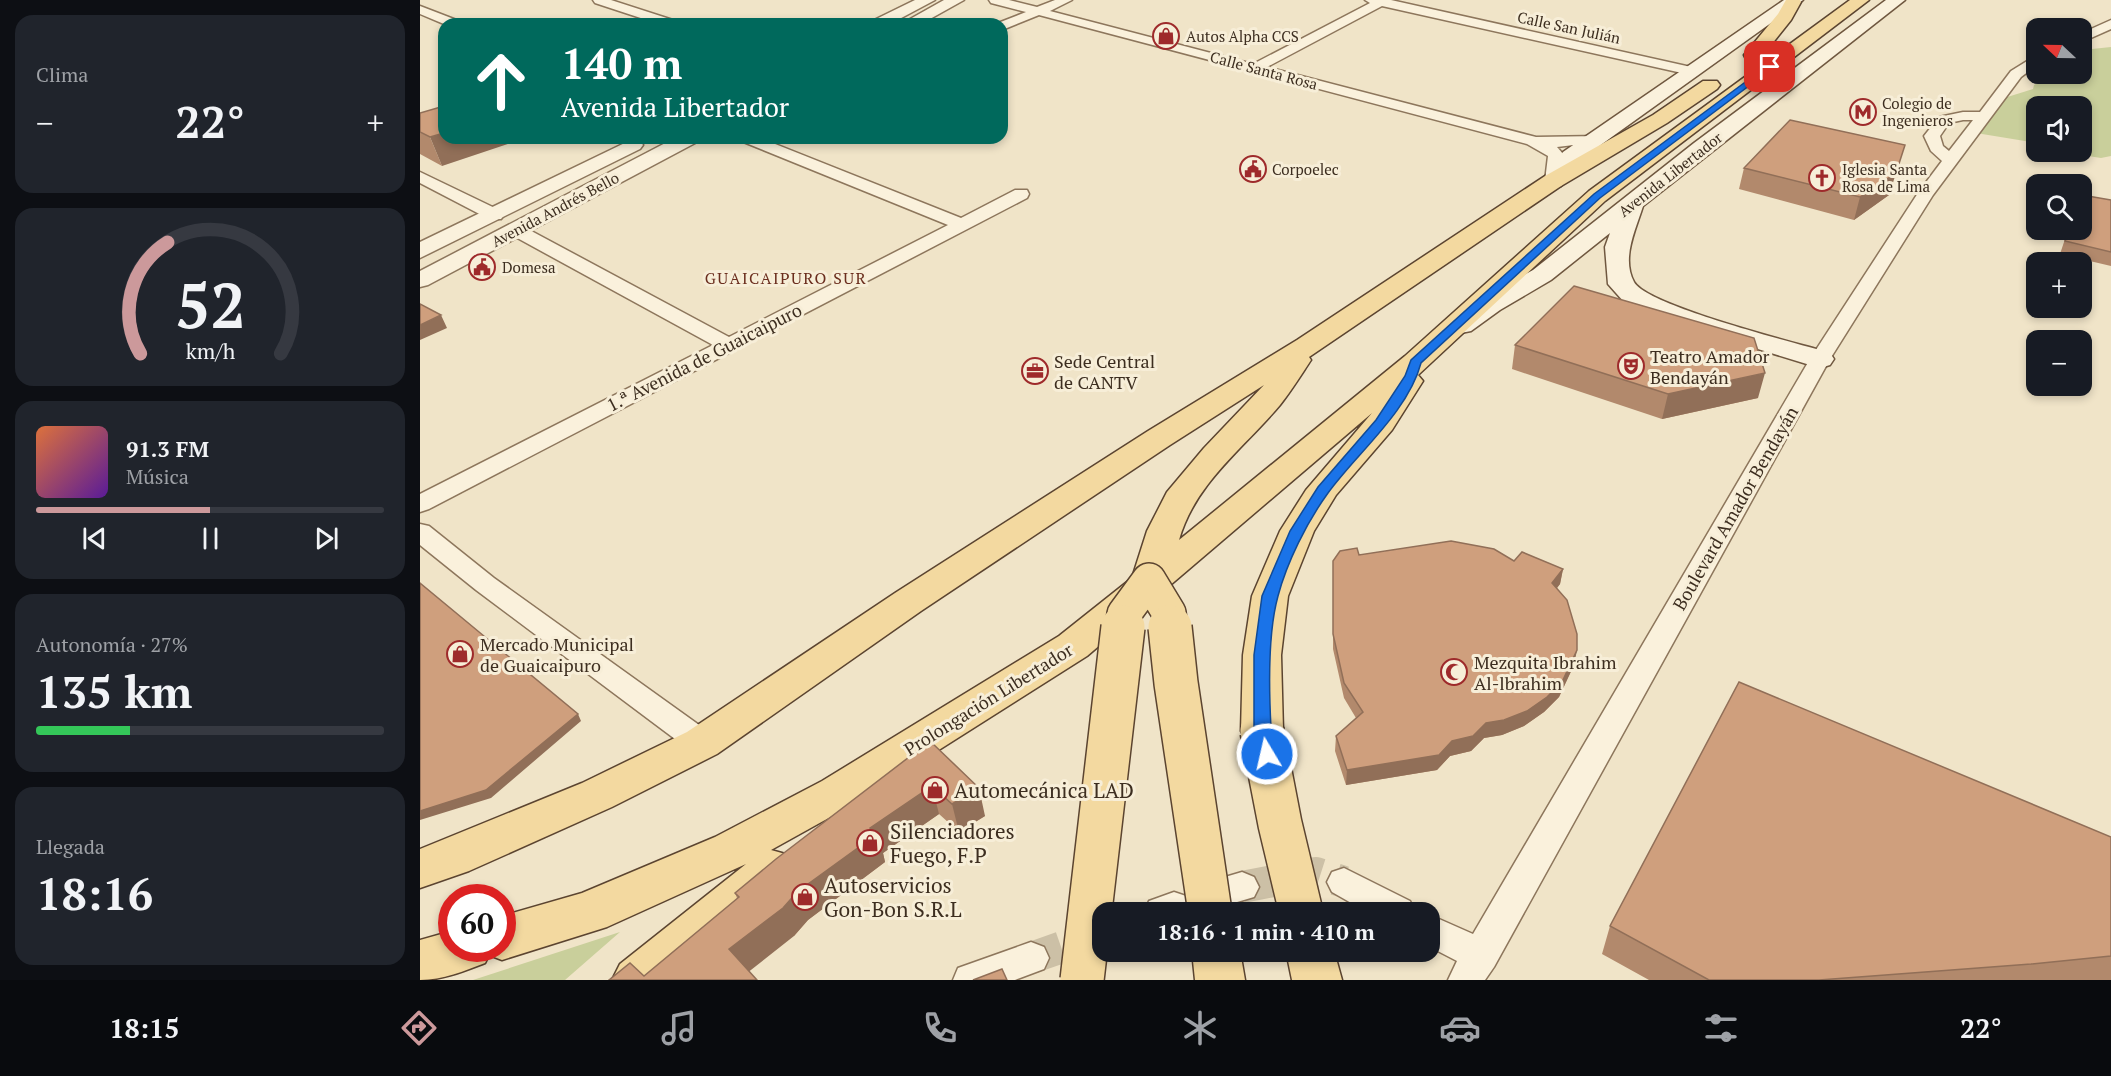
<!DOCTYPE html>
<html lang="es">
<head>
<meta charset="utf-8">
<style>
  :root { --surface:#171b24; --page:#20242c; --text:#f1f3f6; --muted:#9ea1a6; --line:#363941; --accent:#cc999b }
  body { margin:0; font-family:"PT Serif",serif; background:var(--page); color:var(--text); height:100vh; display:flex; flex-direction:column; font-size:22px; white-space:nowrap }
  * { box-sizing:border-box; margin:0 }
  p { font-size:20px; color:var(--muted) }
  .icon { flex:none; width:33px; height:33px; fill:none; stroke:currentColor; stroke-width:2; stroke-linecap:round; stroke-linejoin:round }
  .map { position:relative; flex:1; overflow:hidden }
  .sheet { display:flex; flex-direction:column; gap:15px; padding:15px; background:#0d0f14; width:420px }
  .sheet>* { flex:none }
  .hud { position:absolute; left:18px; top:18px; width:570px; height:126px; border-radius:18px; box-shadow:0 3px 9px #0003; background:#00695c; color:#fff; overflow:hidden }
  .needle { width:39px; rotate:292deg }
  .tools { position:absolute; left:1606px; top:18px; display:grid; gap:12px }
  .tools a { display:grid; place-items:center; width:66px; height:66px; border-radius:12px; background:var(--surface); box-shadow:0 3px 9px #0003; font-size:30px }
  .speed { position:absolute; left:18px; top:884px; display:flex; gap:12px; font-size:30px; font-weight:700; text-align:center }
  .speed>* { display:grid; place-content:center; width:78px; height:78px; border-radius:50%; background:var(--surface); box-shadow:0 3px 9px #0003; line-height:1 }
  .speed .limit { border:9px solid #d22; background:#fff; color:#111 }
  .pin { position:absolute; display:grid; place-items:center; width:51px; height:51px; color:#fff; margin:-26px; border-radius:12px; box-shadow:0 3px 9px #0006 }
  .me { position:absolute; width:66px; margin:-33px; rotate:351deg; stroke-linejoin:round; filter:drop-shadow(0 0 4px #0008) }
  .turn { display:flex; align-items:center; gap:21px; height:126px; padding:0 24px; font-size:27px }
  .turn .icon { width:78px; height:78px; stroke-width:2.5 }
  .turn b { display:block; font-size:42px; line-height:51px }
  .big { font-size:45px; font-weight:800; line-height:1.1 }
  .sheet .widget { flex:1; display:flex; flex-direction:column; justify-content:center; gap:9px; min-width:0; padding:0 21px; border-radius:18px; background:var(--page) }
  .sheet .dial { align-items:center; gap:0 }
  .dial svg { height:156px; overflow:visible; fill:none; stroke:var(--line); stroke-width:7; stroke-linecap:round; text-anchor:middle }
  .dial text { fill:var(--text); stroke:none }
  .song { display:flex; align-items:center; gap:18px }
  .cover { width:72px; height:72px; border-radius:9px; background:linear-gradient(135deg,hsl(20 70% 55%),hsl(270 70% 35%)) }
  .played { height:6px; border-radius:3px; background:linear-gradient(90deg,var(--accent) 50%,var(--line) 50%) }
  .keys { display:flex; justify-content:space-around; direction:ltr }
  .heat { display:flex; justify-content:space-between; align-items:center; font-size:33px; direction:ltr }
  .charge { height:9px; border-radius:4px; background:linear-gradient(90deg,#34c759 27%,var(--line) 0) }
  .trip { position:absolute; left:672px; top:902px; width:348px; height:60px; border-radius:18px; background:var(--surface); box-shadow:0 3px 9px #0003; font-weight:800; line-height:60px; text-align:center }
  .tab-bar { display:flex; height:96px; justify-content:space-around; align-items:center; background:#090b0e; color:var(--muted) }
  .tab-bar .icon { width:42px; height:42px }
  .tab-bar .on { color:var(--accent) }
  .tab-bar b { font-size:27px; color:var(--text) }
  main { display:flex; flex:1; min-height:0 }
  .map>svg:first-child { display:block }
  .green { fill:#c9cf9b }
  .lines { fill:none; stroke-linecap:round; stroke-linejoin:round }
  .minor-tunnel { stroke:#ccc0a6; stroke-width:32; stroke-dasharray:32 16; stroke-linecap:butt }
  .minor-casing { stroke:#8d765c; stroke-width:3 }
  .tertiary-casing { stroke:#8d765c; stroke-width:3 }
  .secondary-casing { stroke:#6f573f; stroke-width:3 }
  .primary-casing { stroke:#5b4430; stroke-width:3 }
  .minor { fill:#faf1dc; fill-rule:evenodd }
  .tertiary { fill:#faf1dc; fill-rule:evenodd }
  .secondary { fill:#faf1dc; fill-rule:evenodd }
  .primary { fill:#f3d9a0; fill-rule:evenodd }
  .primary-bridge-far1-casing { stroke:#5b4430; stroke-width:36; stroke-linecap:butt }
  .primary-bridge-casing { stroke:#5b4430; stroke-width:46; stroke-linecap:butt }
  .primary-bridge-far1 { stroke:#f3d9a0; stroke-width:33 }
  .primary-bridge { stroke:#f3d9a0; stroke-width:43 }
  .wall { fill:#b2896c }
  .shaded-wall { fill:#916f58 }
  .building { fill:#cf9f7d; stroke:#916f58; stroke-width:1.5 }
  .route { fill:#1a73e8; stroke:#114b97; stroke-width:1.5 }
  .labels { text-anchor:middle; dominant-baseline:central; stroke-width:6; stroke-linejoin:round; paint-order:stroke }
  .far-street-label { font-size:15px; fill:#3d2e20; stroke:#f7eed8 }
  .far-poi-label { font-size:15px; fill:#3d2e20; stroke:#f7eed8; text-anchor:start }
  .far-neighbourhood-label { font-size:16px; letter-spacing:1.5px; fill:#6b2e1e; stroke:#f7eed8 }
  .poi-label { font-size:18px; fill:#3d2e20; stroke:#f7eed8; text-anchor:start }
  .street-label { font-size:18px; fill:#3d2e20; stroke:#f7eed8 }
  .near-poi-label { font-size:21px; fill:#3d2e20; stroke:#f7eed8; text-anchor:start }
</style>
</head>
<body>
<main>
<section class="sheet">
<div class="widget"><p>Clima</p>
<div class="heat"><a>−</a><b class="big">22°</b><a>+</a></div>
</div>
<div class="widget dial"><svg viewBox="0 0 100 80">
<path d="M14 69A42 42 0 1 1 86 69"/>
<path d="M14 69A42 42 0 0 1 28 12" stroke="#cc999b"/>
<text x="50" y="56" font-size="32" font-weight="700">52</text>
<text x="50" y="72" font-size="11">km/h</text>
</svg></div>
<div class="widget">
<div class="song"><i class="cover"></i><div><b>91.3 FM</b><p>Música</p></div></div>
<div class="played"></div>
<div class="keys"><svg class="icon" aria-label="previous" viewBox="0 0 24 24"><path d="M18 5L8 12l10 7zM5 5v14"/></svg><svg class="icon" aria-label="pause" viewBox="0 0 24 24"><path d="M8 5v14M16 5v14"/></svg><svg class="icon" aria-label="next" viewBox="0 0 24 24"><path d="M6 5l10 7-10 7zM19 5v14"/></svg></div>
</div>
<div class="widget"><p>Autonomía · 27%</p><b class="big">135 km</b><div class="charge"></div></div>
<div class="widget"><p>Llegada</p><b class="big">18:16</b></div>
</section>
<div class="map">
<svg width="1691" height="980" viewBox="0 0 1691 980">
  <rect width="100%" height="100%" fill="#f0e4c8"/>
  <!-- green -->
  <path class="green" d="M1691,47v109l-10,2 -39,-6h20v-46h-45v37l-61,-10 25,-34 32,-10 1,-4 13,-7 1,-4h34v-21l10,-4z
    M200,932l-55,48h-92z"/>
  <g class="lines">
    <!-- minor-tunnel -->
    <path class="minor-tunnel" d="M822,887l74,-14 28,9
      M611,958l63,-22"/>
    <defs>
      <path id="minor" d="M173,0h18l65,21 2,3h-19l-64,-21z
        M569,0h20l28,7 18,-7h17l-22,11 203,53 117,-61 -5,-3h26l300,67 7,4 -7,4 -309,-69 -115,61 269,70 63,-1 3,3 -3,3 -42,5 7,8 -3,26 -8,5 -8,-5 3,-25 -21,-12 -488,-129 -37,15v-6l-4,-1 28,-11 -35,-9z
        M0,6l39,15 2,3h-17l-24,-10z
        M1691,20v9l-29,13v-9z
        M1617,55v10l-16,12 -88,118 -103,164 -336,608 -9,13h-37l9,-19 -27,-14v-32l43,19 337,-575 108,-166 24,-32 -11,-10 -7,-15 15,-19 24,-5h17l31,-41zM1543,120h10l-24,31 -6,-5 -3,-10 9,-13z
        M318,138h22l201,80 54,-28h12l2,4 -2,4 -598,311 -9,3v-18l293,-149 -203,-111 -3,-4 3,-4h12l207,111 219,-112 -207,-84z
        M0,172l81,39 3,4 -3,4h-12l-69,-36z
        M0,524l9,2 65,52 219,157 4,8 -4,8 -11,4 -11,-4 -215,-161 -56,-45z
        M924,868l66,33 5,11h-48l-35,-20 -5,-10 5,-10z
        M822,872l12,5 5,10 -5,10 -27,8 -12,-5 -5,-10 5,-10z
        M754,892l12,4 5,11 -2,5h-45l5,-11z
        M611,942l13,5 5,11 -5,11 -29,11h-62l5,-12z"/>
      <path id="tertiary" d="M495,0h20l-45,24h-20l2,-3z
        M524,0h20l-43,24 -18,-1z
        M255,138h25l-3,4 -269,143 -8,2v-16z
        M213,139l7,2 3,4 -3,4 -220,109v-16z"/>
      <path id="secondary" d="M1364,0h19l-201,144 -23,18 -18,24 -8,2 -8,-2 -3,-5 21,-29z
        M1466,0h19l-262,206c-7,23 -22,52 -9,76 13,24 163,61 196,71l4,6 -4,6 -10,3 -10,-3 -161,-49 -25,-14 -16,-18 -3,-37 5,-14 -59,47 -51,30 -29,21 -10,2 -10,-2 -4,-6 4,-6 31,-21 51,-28 161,-127z"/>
      <path id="primary" d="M1366,0h14l1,2 -10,18 -31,39h-14l-2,-4 34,-41z
        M1430,0h19l-264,201 -187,174 5,6 -31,49 -56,65 -22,36 -26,65 -7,59 2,76 -6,11 -15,5 -15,-5 -6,-11 2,-76 9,-59 28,-65 26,-41 66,-77 -285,243 -235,149 -81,45 18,5 7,14 -7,14 -115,97h-62l8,-16 126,-100 -139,63 -105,33 -13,-5 -4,8c-21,8 -42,17 -65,17v-40l32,-9v17h50v-32l80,-23 133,-56 107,-56 237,-145 73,-58 15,-47 20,-39 37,-44 60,-63 -94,60 -249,166 -204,143 -105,53 -143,64 -49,17v-39l162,-66 105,-51 208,-139 253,-162 149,-91 248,-164 108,-61 50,-34h14l3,4 -3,4 -50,34 -106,63 -252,171 2,3c-10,15 -20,31 -31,45 -36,43 -85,78 -101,135l226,-184 184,-165z
        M772,951h48l5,29h-50z
        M866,951h48l8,29h-50z"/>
    </defs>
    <!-- minor casing -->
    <use href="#minor" class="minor-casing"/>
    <!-- tertiary casing -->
    <use href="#tertiary" class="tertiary-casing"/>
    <!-- secondary casing -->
    <use href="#secondary" class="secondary-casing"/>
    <!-- primary casing -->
    <use href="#primary" class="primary-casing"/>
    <!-- minor -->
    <use href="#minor" class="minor"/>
    <!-- tertiary -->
    <use href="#tertiary" class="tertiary"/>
    <!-- secondary -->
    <use href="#secondary" class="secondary"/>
    <!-- primary -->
    <use href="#primary" class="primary"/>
    <defs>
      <path id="primary-bridge-far1" d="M702,628l2,-14 25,-34 20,33 2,15"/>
      <path id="primary-bridge" d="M750,627l6,56 34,229
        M842,731l18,93 21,88
        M662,980l41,-353"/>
    </defs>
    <!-- primary-bridge-far1 casing -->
    <use href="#primary-bridge-far1" class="primary-bridge-far1-casing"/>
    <!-- primary-bridge casing -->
    <use href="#primary-bridge" class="primary-bridge-casing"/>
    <!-- primary-bridge-far1 -->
    <use href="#primary-bridge-far1" class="primary-bridge-far1"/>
    <!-- primary-bridge -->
    <use href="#primary-bridge" class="primary-bridge"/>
  </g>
  <!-- wall -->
  <path class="wall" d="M0,113l22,53 -22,-12z
    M1324,168l145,27 -35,25 -115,-31z
    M1691,200v66l-51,-12 8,-24h14z
    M1095,345l243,53 -96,21 -150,-50z
    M939,555l155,6 49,8 -3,15 -3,4 17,77 -15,32 -15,15 -20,14 -22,9 -18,3 -13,13 -21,5 -13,14 -91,15 -11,-34 1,-15 20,-18 -12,-20 -11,-49v-88z
    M510,741l55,75 -26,16 -20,-18 -56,39 2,9 -77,58 -14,16 -57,-38 -2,-5z
    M1691,837v143h-462l-47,-26 8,-28z"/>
  <!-- shaded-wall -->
  <path class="shaded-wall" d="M24,133v5h82l-84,28 -12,-29z
    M1485,145l-16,50 -35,25 6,-23z
    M21,315l6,13 -27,12v-15z
    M1345,373l-7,25 -96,21 6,-25z
    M1143,569l-3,15 -11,14 3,-15z
    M1157,650l-3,15 -15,32 -15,15 -20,14 -22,9 -18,3 -13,13 -21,5 -13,14 -91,15 1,-15 105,-29 34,-18z
    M158,714l3,7 -90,77 -71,22v-9z
    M512,786l7,28 -56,39 2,9 -77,58 -14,16 -52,41 -13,-28 68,-57 73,-64z
    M559,788l6,28 -26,16 -7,-28z"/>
  <!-- building -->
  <path class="building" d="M24,106v27l-14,4 -10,-5v-19z
    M1370,120l115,25 -9,28 -36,24 -116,-29z
    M1662,195l29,5v52l-46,-11 4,-11h13z
    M1154,286l180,52 11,35 -97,21 -153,-49z
    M0,304l21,11 -21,10z
    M1031,541l43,8 20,12 8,-9 41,17 -11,14 15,17 10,34v16l-15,32 -15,15 -20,14 -23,9 -18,3 -13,13 -21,5 -13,14 -92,15 -11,-34 27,-24 -19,-29 -11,-49v-73l7,-10 17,-3 2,7z
    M0,583l158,131 -92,76 -66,21z
    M1319,682l372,155v119l-80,8 -212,16h-110l-99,-54z
    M510,741l49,47 -27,16 -20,-18 -62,42 7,6 -80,58 -14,16 -54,41 28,31h-148l21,-17 14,13 95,-79 -4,-4 41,-34z
    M582,969l5,11h-34z"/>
  <!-- route -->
  <path class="route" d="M1347,66l7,1 -174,131 -179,165c-13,49 -64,90 -93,130 -21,29 -41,69 -50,103 -10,36 -9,95 -7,132 0,10 7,22 2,31l-6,2 -7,-2 -6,-28v-76l8,-59 28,-65 28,-44 58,-67 29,-44 6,-16 183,-166z"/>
  <!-- icons -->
  <defs>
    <symbol id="shop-ring" viewBox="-11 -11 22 22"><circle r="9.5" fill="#f7eed8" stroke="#9e2a2b" stroke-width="1.5"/><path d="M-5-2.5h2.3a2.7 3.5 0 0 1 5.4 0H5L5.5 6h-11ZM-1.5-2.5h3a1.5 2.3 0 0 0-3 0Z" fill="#9e2a2b"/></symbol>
    <symbol id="metro-ring" viewBox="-11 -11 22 22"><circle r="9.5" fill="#f7eed8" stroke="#9e2a2b" stroke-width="1.5"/><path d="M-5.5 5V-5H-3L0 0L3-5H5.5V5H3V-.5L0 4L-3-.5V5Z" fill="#9e2a2b"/></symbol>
    <symbol id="civic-ring" viewBox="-11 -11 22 22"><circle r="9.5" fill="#f7eed8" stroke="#9e2a2b" stroke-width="1.5"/><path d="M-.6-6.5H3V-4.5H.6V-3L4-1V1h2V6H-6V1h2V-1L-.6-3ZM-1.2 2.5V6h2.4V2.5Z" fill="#9e2a2b"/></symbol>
    <symbol id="church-ring" viewBox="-11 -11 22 22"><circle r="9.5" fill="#f7eed8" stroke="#9e2a2b" stroke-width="1.5"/><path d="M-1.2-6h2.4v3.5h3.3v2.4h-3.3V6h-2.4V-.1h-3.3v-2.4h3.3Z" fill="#9e2a2b"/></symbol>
    <symbol id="theatre-ring" viewBox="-11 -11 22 22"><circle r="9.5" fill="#f7eed8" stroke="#9e2a2b" stroke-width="1.5"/><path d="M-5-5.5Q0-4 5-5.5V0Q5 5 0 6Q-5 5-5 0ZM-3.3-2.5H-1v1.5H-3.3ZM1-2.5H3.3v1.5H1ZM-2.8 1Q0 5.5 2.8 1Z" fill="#9e2a2b"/></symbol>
    <symbol id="office-ring" viewBox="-11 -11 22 22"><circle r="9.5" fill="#f7eed8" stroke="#9e2a2b" stroke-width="1.5"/><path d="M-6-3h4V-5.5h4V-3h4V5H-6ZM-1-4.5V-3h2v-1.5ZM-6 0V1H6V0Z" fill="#9e2a2b"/></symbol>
    <symbol id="mosque-ring" viewBox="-11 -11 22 22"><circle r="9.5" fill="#f7eed8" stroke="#9e2a2b" stroke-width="1.5"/><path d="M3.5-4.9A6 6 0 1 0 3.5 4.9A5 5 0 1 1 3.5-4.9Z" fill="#9e2a2b"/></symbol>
  </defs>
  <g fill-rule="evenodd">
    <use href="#shop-ring" x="731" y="21" width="30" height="30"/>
    <use href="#metro-ring" x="1428" y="97" width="30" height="30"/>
    <use href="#civic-ring" x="818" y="154" width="30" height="30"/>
    <use href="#church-ring" x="1387" y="163" width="30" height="30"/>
    <use href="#civic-ring" x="47" y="252" width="30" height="30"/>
    <use href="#theatre-ring" x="1196" y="351" width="30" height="30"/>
    <use href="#office-ring" x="600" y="356" width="30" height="30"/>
    <use href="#shop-ring" x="25" y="639" width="30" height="30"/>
    <use href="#mosque-ring" x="1019" y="657" width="30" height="30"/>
    <use href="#shop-ring" x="500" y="775" width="30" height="30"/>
    <use href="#shop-ring" x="435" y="828" width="30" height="30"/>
    <use href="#shop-ring" x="370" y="882" width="30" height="30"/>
  </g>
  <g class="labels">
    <!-- far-street labels -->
    <g class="far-street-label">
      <text transform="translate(1149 27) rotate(12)">Calle San Julián</text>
      <text transform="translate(844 70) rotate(15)">Calle Santa Rosa</text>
      <text transform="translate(1250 174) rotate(-38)">Avenida Libertador</text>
      <text transform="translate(135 209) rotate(-28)">Avenida Andrés Bello</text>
    </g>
    <!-- far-poi labels -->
    <g class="far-poi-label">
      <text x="766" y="36">Autos Alpha CCS</text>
      <text x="1462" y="103">Colegio de<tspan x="1462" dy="17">Ingenieros</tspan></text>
      <text x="852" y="169">Corpoelec</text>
      <text x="1422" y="169">Iglesia Santa<tspan x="1422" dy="17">Rosa de Lima</tspan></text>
      <text x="82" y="267">Domesa</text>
    </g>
    <!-- far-neighbourhood labels -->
    <g class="far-neighbourhood-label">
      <text x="366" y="278">GUAICAIPURO SUR</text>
    </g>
    <!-- poi labels -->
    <g class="poi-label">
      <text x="1230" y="356">Teatro Amador<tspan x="1230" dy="21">Bendayán</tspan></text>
      <text x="634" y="361">Sede Central<tspan x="634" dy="21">de CANTV</tspan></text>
      <text x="60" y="644">Mercado Municipal<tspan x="60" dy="21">de Guaicaipuro</tspan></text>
      <text x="1054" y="662">Mezquita Ibrahim<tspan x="1054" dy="21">Al-lbrahim</tspan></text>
    </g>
    <!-- street labels -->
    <g class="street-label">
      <text transform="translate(284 357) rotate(-27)">1.ª Avenida de Guaicaipuro</text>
      <text transform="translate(1315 508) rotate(-60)">Boulevard Amador Bendayán</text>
      <text transform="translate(568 699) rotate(-32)">Prolongación Libertador</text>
    </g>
    <!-- near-poi labels -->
    <g class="near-poi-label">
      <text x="534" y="790">Automecánica LAD</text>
      <text x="470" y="831">Silenciadores<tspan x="470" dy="24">Fuego, F.P</tspan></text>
      <text x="404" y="885">Autoservicios<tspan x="404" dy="24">Gon-Bon S.R.L</tspan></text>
    </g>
  </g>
</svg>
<div class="tools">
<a><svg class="needle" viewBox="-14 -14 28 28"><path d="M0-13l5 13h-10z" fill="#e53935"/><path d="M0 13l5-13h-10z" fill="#9ea1a6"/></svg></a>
<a><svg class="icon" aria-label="sound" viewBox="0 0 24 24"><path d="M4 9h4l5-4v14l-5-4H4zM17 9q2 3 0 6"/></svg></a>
<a><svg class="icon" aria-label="search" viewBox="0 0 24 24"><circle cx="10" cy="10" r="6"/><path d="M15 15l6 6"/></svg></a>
<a>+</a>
<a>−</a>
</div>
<div class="speed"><div class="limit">60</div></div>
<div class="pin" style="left:1350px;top:67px;background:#d93025"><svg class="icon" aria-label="arrive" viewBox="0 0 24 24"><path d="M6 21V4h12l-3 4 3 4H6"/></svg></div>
<svg class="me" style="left:847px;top:754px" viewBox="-20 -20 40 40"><circle r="17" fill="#1a73e8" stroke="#fff" stroke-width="3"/><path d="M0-11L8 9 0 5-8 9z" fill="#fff"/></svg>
<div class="trip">18:16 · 1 min · 410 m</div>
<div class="hud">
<div class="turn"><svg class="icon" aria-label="ahead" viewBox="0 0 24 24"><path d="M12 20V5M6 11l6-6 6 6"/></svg><div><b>140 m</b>Avenida Libertador</div></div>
</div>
</div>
</main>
<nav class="tab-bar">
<b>18:15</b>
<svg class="icon on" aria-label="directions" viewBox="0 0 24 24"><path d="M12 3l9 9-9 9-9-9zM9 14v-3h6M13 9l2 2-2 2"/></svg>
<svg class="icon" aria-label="music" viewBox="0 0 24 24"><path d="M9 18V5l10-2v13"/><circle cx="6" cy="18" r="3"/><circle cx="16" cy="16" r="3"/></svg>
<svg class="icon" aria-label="phone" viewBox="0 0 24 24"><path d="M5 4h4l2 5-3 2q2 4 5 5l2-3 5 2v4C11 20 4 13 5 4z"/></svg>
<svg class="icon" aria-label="climate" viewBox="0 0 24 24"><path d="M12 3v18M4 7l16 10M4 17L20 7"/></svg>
<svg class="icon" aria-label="car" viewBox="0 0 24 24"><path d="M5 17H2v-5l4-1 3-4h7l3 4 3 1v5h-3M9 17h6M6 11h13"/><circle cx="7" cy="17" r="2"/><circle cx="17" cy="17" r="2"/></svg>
<svg class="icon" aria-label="filters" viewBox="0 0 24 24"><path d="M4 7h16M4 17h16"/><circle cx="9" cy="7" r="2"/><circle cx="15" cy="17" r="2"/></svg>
<b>22°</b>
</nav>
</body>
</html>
